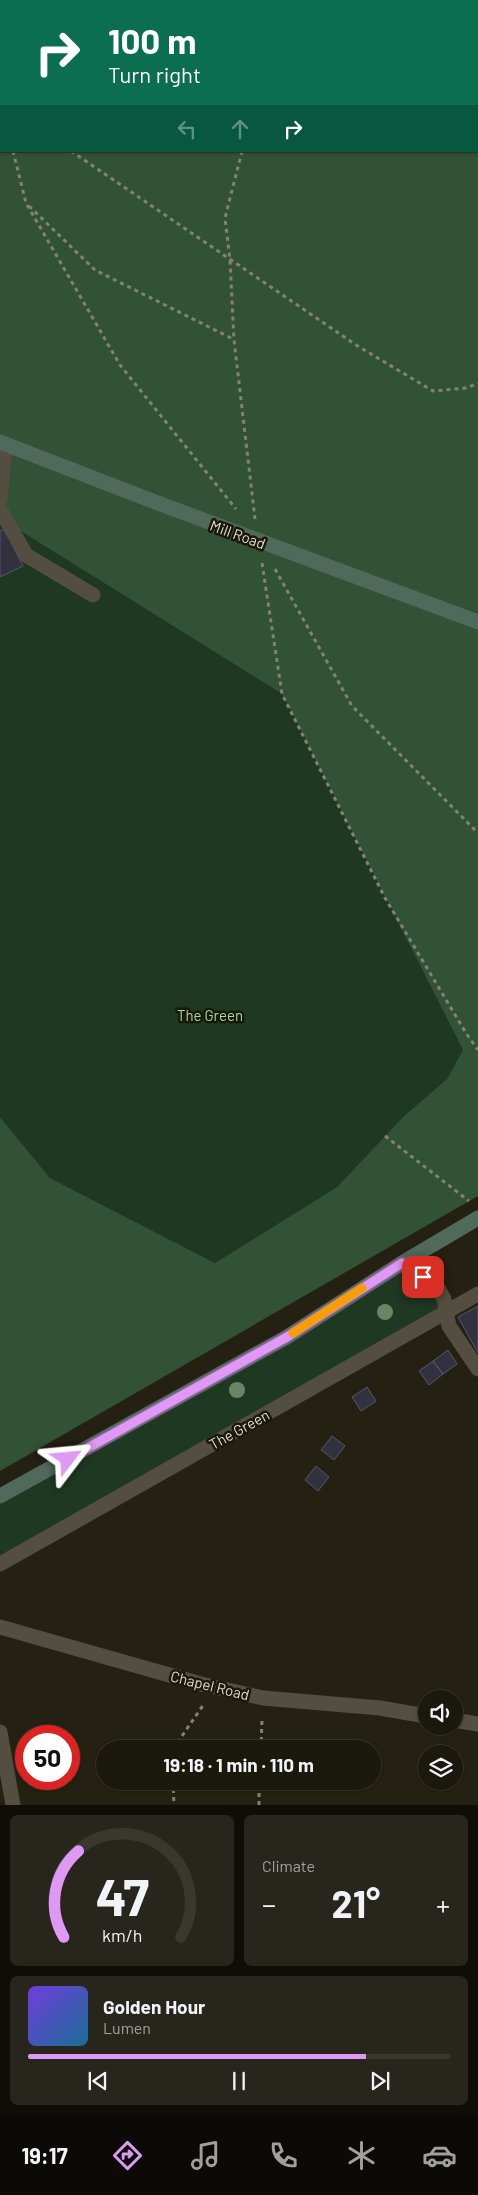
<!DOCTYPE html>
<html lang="en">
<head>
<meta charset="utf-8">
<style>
  :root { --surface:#1b180e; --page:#28251c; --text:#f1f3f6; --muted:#a0a09e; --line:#39372e; --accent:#dd99f3 }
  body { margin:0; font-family:Barlow,sans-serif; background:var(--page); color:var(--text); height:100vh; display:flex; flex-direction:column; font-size:19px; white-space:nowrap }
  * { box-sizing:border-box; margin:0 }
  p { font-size:16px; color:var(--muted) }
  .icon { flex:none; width:28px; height:28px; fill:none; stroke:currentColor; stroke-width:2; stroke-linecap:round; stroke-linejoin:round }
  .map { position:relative; height:1805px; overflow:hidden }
  .panel { display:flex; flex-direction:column; gap:10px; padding:10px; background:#0f0d08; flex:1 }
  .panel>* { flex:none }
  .hud { position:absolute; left:0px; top:0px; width:479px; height:152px; box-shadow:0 1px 4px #0004,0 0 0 1px var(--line); background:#0b6e4f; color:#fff; overflow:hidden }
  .tools { position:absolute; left:418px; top:1690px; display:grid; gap:10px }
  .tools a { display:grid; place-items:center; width:45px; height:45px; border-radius:50%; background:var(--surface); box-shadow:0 1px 4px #0004,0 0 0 1px var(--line); font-size:25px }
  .speed { position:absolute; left:15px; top:1725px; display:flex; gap:10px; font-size:25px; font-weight:700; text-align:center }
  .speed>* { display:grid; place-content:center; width:65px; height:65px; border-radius:50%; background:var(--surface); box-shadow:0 1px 4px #0004,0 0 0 1px var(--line); line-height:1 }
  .speed .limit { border:8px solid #d22; background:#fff; color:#111 }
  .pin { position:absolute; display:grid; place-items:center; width:42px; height:42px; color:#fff; margin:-21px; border-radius:10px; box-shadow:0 2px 8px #0006 }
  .me { position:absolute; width:55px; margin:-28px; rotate:61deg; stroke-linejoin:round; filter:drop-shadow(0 0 4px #0008) }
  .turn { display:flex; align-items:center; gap:18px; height:105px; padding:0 25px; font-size:22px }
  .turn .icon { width:65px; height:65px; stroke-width:2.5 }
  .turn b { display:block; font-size:35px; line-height:42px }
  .lanes { display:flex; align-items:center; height:48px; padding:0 25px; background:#0003; justify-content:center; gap:25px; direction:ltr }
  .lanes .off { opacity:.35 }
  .big { font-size:38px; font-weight:700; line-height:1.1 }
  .panel .tile { flex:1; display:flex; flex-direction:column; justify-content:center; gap:8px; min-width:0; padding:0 18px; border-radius:8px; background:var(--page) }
  .panel .dial { align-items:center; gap:0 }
  .dial svg { height:130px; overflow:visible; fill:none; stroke:var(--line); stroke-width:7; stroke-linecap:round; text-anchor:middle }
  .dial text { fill:var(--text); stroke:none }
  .song { display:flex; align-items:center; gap:15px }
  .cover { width:60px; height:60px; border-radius:8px; background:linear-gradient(135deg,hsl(260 70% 55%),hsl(200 70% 35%)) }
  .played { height:5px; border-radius:2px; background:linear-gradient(90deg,var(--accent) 80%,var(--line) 80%) }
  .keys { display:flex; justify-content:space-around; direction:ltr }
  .heat { display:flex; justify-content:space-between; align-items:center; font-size:28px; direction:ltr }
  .panel .tiles { flex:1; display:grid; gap:10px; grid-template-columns:1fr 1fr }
  .tile:last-child { grid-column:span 2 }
  .trip { position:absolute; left:96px; top:1740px; width:285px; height:50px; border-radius:25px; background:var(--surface); box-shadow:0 1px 4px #0004,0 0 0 1px var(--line); font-weight:700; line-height:50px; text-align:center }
  .tab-bar { display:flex; height:80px; justify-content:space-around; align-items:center; background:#0b0a06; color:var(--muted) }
  .tab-bar .icon { width:35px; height:35px }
  .tab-bar .active { color:var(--accent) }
  .tab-bar b { font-size:22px; color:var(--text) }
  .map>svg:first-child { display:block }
  .green { fill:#1f3822 }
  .forest { fill:#315235 }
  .building { fill:#32313f; stroke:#595767 }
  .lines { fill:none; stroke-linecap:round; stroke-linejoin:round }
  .path { stroke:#848175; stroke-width:3; stroke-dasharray:4 4; stroke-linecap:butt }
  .service { stroke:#534e3f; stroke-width:15 }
  .minor { stroke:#534e3f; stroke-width:15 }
  .tertiary { stroke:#534e3f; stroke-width:15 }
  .secondary { stroke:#4f695b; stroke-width:15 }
  .tree { fill:#698664 }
  .route-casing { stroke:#90639e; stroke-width:12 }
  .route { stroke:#dd99f3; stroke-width:9 }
  .slow { stroke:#f59e0b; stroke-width:9 }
  .labels { text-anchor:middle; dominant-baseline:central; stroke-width:5; stroke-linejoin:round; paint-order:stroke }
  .street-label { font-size:15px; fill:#dfddd3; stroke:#1b1709 }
  .park-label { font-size:15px; fill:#a2daa8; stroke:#1b1709 }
</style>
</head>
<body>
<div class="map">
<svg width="478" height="1805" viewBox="0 0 478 1805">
  <rect width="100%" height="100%" fill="#242012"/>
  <!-- green -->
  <path class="green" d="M3,520l279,174 181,356 -16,29 -43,37 -67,71 -122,76 -165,-85 -50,-61v-595z
    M402,1263l29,19 15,31 -446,251v-67z"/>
  <!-- forest -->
  <path class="forest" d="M0,0h40l-39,1v150h477v-150h-374l374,-1v1196l-478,275v-354l50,61 165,85 122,-76 67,-71 43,-37 16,-29 -181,-356 -279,-174 -3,2z"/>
  <!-- building -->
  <path class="building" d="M4,529l19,37 -23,11v-46z
    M478,1306v47l-20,-36z
    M448,1350l9,14 -14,10 -10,-13z
    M433,1361l10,13 -14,11 -10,-14z
    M367,1387l9,14 -15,10 -9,-14z
    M332,1436l13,10 -11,14 -13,-10z
    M316,1466l13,11 -11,14 -13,-11z"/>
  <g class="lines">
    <!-- path -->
    <path class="path" d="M245,0v1
      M6,1l1,-1
      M93,1l1,-1
      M0,94l1,-18
      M0,100l1,-1
      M0,103l1,5
      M13,151l13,52 94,162 116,144
      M71,151l285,194 77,46 33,-3 12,-5
      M242,151l-17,67 5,42 4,80 21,179
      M29,206l66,64 138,69
      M262,563l20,131 103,204 81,135 12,17
      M275,569l77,137 126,127
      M385,1136l84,65
      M173,1749l31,-45
      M261,1749l1,-30
      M173,1781l1,24
      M259,1805v-24"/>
    <!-- service -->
    <path class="service" d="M0,499l5,-54
      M0,509l26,46 67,40
      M402,1263l29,19 7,6 6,11 5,27 29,43
      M0,1564l478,-270"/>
    <!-- minor -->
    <path class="minor" d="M0,1732l13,73"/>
    <!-- tertiary -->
    <path class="tertiary" d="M0,1627l201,57 62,14 117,10 46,8
      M454,1720l24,4"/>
    <!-- secondary -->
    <path class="secondary" d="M0,442l155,60 323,120
      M0,1496l287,-159 115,-74 76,-45"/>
  </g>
  <!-- trees -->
  <g class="tree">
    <circle cx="385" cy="1312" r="8"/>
    <circle cx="237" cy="1390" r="8"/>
  </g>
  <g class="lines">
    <defs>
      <path id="route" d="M68,1459l219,-122 115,-74 21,14"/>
    </defs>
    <!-- route casing -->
    <use href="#route" class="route-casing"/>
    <!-- route -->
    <use href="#route" class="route"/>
    <!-- slow -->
    <path class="slow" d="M293,1333l69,-45"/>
  </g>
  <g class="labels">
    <!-- street labels -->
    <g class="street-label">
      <text transform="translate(238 534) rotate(20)">Mill Road</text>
      <text transform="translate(239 1429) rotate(-29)">The Green</text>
      <text transform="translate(210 1685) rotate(14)">Chapel Road</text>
    </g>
    <!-- park labels -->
    <g class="park-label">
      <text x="210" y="1015">The Green</text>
    </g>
  </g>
</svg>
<div class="tools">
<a><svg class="icon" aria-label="sound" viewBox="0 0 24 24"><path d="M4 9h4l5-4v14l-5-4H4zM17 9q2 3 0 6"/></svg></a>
<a><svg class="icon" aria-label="layers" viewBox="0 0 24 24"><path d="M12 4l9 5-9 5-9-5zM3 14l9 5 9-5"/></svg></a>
</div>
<div class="speed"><div class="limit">50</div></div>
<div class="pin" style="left:423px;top:1277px;background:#d93025"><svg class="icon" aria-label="arrive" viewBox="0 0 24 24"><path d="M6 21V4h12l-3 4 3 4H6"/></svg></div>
<svg class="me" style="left:68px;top:1459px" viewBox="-20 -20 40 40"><path d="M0-17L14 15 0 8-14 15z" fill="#dd99f3" stroke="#fff" stroke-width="4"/></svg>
<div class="trip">19:18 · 1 min · 110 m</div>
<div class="hud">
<div class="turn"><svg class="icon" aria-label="right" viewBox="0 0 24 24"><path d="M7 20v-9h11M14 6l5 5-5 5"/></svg><div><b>100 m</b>Turn right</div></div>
<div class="lanes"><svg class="icon off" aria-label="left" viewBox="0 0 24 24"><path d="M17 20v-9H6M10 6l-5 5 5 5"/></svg><svg class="icon off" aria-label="ahead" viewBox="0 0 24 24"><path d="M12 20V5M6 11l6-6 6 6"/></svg><svg class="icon" aria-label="right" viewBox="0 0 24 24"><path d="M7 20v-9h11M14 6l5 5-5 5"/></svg></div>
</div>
</div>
<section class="panel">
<div class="tiles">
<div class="tile dial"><svg viewBox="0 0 100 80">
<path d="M14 69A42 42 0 1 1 86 69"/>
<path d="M14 69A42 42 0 0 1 23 16" stroke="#dd99f3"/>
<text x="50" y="56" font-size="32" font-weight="700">47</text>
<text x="50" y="72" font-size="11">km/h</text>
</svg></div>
<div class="tile"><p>Climate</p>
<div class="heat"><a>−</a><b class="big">21°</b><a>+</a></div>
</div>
<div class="tile">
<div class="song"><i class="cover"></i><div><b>Golden Hour</b><p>Lumen</p></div></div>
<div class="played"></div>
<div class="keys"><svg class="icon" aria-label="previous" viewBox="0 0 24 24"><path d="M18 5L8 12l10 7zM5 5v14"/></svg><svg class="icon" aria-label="pause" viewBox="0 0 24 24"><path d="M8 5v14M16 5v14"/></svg><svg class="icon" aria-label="next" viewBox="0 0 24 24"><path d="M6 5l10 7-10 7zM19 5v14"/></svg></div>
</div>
</div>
</section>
<nav class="tab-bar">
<b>19:17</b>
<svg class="icon active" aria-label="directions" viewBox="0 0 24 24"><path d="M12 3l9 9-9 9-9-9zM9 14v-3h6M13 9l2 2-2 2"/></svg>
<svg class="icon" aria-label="music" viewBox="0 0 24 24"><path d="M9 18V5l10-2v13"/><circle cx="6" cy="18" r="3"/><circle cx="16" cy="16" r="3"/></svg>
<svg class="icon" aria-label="phone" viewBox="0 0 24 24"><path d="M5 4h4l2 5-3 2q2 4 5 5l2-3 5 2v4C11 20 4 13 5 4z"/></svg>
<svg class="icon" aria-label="climate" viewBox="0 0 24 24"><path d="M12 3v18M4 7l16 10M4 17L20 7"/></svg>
<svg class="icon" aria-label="car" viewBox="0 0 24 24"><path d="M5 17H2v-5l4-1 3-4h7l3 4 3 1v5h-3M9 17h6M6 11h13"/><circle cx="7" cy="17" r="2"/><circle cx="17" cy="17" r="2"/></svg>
</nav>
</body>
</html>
